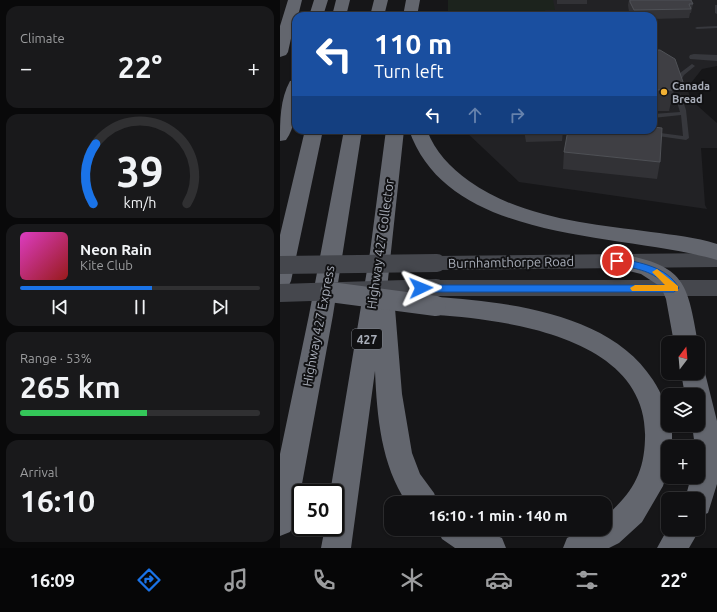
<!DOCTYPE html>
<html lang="en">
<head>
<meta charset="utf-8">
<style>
  :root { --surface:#101012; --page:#19191b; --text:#f1f3f6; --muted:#9c9d9f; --line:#303032; --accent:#1a73e8 }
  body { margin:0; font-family:Ubuntu,sans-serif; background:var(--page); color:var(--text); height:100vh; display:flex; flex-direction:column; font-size:15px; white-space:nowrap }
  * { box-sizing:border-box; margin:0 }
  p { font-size:13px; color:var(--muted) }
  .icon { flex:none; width:22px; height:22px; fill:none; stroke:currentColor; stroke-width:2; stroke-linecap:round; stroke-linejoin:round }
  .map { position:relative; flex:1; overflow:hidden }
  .panel { display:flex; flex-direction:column; gap:6px; padding:6px; background:#09090a; width:280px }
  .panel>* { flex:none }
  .banner { position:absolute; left:12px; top:12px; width:365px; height:122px; border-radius:12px; box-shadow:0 1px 3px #0004,0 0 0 1px var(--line); background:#1a4fa0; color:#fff; overflow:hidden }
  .needle { width:26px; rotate:16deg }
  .fabs { position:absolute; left:381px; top:336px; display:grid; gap:8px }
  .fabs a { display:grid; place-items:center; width:44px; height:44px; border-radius:8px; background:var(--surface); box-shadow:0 1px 3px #0004,0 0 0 1px var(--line); font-size:20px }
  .speed { position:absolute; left:12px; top:484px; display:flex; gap:8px; font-size:20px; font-weight:700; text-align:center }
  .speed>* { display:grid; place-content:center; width:52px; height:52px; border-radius:50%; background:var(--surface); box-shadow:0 1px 3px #0004,0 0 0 1px var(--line); line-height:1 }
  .speed .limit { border:2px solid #111; border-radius:6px; background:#fff; color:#111 }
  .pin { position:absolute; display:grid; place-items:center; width:34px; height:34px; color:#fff; margin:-17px; border:2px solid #fff; border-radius:50%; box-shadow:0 1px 4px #0007 }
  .me { position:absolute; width:44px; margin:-22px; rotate:88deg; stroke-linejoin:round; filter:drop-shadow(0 0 3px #0008) }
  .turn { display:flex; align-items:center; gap:14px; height:84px; padding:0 16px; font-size:18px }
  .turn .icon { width:52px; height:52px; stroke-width:2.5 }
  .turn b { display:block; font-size:28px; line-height:34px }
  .lanes { display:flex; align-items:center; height:38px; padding:0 16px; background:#0003; justify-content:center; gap:20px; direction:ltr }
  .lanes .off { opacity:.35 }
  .big { font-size:30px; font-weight:700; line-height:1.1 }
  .panel .widget { flex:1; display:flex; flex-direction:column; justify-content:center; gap:6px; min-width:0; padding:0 14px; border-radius:12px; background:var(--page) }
  .panel .dial { align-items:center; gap:0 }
  .dial svg { height:104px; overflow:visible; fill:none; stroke:var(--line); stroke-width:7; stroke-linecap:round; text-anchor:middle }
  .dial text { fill:var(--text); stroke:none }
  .song { display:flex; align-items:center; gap:12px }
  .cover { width:48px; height:48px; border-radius:6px; background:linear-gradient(135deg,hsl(310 70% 55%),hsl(0 70% 35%)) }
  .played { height:4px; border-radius:2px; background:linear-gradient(90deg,var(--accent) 55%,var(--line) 55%) }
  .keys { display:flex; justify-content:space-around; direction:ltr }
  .heat { display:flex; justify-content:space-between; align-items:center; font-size:22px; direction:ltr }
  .charge { height:6px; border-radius:3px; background:linear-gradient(90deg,#34c759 53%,var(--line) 0) }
  .trip { position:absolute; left:104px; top:496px; width:228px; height:40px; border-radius:12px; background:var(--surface); box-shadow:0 1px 3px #0004,0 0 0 1px var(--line); font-weight:700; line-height:40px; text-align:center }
  .tabs { display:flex; height:64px; justify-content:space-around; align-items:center; background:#060607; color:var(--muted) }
  .tabs .icon { width:28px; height:28px }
  .tabs .on { color:var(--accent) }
  .tabs b { font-size:18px; color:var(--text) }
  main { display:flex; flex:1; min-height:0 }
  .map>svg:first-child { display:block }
  .built { fill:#222225 }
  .green { fill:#1c231d }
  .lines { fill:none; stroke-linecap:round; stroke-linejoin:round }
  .service { fill:#37383d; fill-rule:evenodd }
  .minor { fill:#37383d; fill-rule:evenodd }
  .secondary { fill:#45474d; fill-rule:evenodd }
  .motorway { fill:#63666e; fill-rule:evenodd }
  .secondary-bridge { stroke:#45474d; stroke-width:18 }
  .motorway-bridge { stroke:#63666e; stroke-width:20 }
  .wall { fill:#323236 }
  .shaded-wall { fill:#212124 }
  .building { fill:#3f3f44; stroke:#4f5156 }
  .route { fill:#1a73e8; stroke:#114b97 }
  .slow { fill:#f59e0b }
  .poi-dot { fill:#f2b134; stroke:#111113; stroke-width:1.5 }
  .labels { text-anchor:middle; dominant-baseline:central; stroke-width:4; stroke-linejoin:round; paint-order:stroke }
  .far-poi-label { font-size:11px; font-weight:bold; fill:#a8adb8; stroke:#111113; text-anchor:start }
  .shield { fill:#111113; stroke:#7b7e86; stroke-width:1 }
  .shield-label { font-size:12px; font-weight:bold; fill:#a8adb8 }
  .street-label { font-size:13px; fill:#a8adb8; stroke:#111113 }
</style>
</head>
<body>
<main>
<section class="panel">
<div class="widget"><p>Climate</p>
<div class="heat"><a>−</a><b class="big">22°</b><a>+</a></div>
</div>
<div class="widget dial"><svg viewBox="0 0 100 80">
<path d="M14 69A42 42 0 1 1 86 69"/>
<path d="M14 69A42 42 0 0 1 16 23" stroke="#1a73e8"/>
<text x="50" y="56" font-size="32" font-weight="700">39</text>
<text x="50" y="72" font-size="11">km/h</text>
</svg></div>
<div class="widget">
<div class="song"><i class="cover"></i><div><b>Neon Rain</b><p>Kite Club</p></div></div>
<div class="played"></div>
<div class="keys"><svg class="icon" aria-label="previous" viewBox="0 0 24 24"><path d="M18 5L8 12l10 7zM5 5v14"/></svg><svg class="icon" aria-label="pause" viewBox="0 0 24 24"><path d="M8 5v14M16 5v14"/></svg><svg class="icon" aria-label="next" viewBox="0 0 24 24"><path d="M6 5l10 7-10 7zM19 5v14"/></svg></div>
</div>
<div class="widget"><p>Range · 53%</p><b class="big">265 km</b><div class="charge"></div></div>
<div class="widget"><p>Arrival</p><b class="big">16:10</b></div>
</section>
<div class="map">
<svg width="437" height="548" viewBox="0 0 437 548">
  <rect width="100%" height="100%" fill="#161618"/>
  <!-- built -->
  <path class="built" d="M168,0h269v66l-15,3 -15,19 4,12 26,23v25h-16l4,57 2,4 -188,-27 -55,-52h189v-114h-205z"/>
  <!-- green -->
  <path class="green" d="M168,0h105l2,10h-10l1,6h-98z"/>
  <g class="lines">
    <!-- service -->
    <path class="service" d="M435,5h2v9l-2,-1z
      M437,26v2l-20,1 -2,-1 2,-1z
      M412,64l3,2 -11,9 -6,11 8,24 3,28 -3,2 -35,-5v-2l2,-1 30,4 -2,-21 -28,3v-4l27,-2 -8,-26 8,-13z"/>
    <!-- minor -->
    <path class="minor" d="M414,54l23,1v6l-27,-2 -1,-2 1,-2z"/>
    <!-- secondary -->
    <path class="secondary" d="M437,253v14l-280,3 -7,-2 -3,-5 3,-5 7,-2z
      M156,280h281v16h-281l-7,-3 -3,-5 3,-5z"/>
    <!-- motorway -->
    <path class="motorway" d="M8,0h14l-4,16h-2l-8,36 -2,3 -6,2v-31z
      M34,0h14l-5,16h-14z
      M56,0h14l-4,16h-14z
      M94,0h14l-4,16h-14z
      M126,0h14l-3,16h-14z
      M16,80c0,20 2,43 -10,60l-6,1c0,-20 0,-42 10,-60z
      M25,130h18l-32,151 -3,6 -8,2v-54z
      M64,130h18l-29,185 -38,207 -5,10 -10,4v-82l29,-139z
      M106,130h18l-17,159 4,1 3,6 8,98 10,59 8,21 14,19 4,10h-31c-26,-38 -30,-87 -32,-132l-24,177h-30l4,-21h10v-34h-5l40,-241z
      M129,130h18c8,22 23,37 42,51 52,37 120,43 182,51 23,3 44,5 66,12v16c-95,-28 -268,-15 -308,-130z
      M337,253c67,13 70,26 81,90h-24l-8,-44 -5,-12 -20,-13 -32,-8 -3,-5 3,-5z
      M156,297c72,5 174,16 217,83 9,14 15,27 15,45h3l1,3v19h-4v22l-5,17 -21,36 -23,21 -10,5h-46l4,-10 18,-9h20v-12c26,-23 39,-42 40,-78 4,-101 -135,-119 -209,-124l-8,-3 -3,-6 3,-6z
      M418,364l4,2 3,7 12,48v63l-9,29 -10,4v-18h-13l6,-22h7v-30h-3l-3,-22h6v-30h-13l-4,-22h17z
      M418,525l2,4 -11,19h-32l11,-20 30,1z
      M157,529h43l22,9 4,10h-51l-13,-9z"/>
    <!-- secondary-bridge -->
    <path class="secondary-bridge" d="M0,265l157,-2
      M0,293l156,-5"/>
    <!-- motorway-bridge -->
    <path class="motorway-bridge" d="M50,292l106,14"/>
  </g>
  <!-- wall -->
  <path class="wall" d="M277,0h30v4h-30z
    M349,0h62l2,4 -2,9h-1l-1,5 -36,1v-3h-22l-2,-4 -1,-7z
    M373,50l30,32 -4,21 -10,8h-16z
    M244,130h39l-1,11 -36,1z
    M284,152l96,10 -3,17 -94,-10z"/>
  <!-- shaded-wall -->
  <path class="shaded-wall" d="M403,82l-4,21 -10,8 5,-21z"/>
  <!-- building -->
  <path class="building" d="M350,0h61l2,4h-4l2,5 -57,1 -4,-8z
    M373,50h7l15,9 8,23 -9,8h-21z
    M373,127l9,1 -2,34 -96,-10 4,-22h85z"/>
  <!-- route -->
  <path class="route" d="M337,258c24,5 49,8 62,30l-5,4h-253l-5,-4 5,-3h245c-17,-17 -31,-15 -52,-22l-1,-2z"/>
  <!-- slow -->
  <path class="slow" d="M377,269l21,17v5h-46l-2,-3 5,-3h30l-13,-13z"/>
  <!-- markers -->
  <circle class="poi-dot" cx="384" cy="92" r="4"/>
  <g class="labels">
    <!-- far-poi labels -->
    <g class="far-poi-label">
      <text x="392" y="86">Canada<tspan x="392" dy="13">Bread</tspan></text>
    </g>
    <!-- shield labels -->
    <rect class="shield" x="72" y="329" width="30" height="20" rx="3"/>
    <g class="shield-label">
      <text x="87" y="339">427</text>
    </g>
    <!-- street labels -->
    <g class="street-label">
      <text transform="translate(100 244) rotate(-82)">Highway 427 Collector</text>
      <text transform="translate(231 262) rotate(-1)">Burnhamthorpe Road</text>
      <text transform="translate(38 326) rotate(-79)">Highway 427 Express</text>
    </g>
  </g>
</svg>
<div class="fabs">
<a><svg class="needle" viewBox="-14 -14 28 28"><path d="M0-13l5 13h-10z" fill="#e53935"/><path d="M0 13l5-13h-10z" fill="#9c9d9f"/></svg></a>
<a><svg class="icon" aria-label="layers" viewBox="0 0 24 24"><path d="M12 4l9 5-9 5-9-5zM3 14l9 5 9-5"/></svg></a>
<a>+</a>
<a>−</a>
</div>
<div class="speed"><div class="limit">50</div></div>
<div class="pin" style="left:337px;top:261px;background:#d93025"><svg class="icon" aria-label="arrive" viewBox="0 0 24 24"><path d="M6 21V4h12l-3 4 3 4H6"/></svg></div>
<svg class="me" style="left:141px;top:288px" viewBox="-20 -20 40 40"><path d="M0-17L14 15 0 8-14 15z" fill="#1a73e8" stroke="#fff" stroke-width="4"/></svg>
<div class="trip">16:10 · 1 min · 140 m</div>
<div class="banner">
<div class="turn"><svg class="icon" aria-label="left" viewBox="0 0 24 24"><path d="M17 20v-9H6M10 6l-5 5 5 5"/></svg><div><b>110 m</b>Turn left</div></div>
<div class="lanes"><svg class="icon" aria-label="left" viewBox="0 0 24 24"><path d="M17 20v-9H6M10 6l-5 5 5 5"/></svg><svg class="icon off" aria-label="ahead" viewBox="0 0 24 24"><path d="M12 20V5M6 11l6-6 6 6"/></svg><svg class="icon off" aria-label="right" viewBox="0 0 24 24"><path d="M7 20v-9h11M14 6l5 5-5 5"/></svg></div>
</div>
</div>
</main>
<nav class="tabs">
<b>16:09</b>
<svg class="icon on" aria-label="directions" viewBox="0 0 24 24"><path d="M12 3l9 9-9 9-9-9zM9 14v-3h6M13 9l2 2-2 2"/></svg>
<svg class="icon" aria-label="music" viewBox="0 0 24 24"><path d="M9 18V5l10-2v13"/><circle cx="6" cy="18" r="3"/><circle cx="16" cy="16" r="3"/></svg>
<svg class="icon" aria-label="phone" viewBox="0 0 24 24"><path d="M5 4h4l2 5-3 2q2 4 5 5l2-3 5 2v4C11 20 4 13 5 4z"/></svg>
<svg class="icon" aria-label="climate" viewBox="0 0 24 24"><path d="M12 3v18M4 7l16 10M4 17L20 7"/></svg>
<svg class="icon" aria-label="car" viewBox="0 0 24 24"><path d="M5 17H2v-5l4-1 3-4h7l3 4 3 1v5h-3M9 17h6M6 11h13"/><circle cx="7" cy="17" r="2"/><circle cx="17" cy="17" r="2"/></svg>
<svg class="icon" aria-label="filters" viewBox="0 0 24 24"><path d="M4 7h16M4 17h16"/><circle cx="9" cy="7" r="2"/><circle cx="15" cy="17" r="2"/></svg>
<b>22°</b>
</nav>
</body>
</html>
